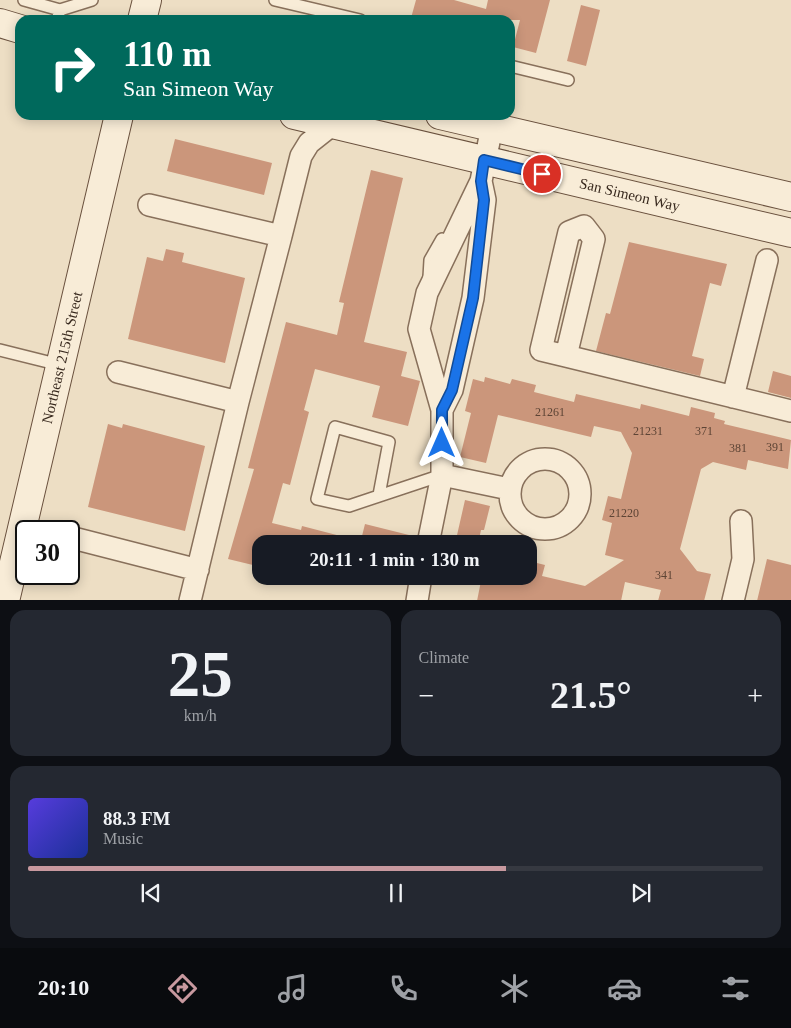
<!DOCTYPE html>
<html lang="en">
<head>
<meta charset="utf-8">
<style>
  :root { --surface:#171b24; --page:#242831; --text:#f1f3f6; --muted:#9ea1a6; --line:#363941; --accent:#c8999f }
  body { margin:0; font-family:"Times New Roman",serif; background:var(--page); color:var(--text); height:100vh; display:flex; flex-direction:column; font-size:19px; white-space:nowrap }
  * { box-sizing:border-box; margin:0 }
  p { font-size:16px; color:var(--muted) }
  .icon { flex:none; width:28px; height:28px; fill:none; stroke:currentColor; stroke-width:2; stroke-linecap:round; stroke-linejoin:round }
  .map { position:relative; height:600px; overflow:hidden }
  .drawer { display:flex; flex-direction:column; gap:10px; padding:10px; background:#0d0f14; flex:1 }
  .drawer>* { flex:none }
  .banner { position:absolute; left:15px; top:15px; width:500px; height:105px; border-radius:15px; box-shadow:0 2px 12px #0003; background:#00695c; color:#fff; overflow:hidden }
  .speed { position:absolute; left:15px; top:520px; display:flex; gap:10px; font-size:25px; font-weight:700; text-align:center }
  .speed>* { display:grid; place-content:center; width:65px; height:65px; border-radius:50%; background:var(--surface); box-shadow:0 2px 12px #0003; line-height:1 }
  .speed .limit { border:2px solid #111; border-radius:8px; background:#fff; color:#111 }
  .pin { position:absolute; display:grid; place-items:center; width:42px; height:42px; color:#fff; margin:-21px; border:2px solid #fff; border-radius:50%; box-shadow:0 1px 5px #0007 }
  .me { position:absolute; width:55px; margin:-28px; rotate:0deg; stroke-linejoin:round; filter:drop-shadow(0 0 4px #0008) }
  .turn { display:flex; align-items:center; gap:18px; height:105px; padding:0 25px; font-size:22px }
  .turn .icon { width:65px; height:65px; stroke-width:2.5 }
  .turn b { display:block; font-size:35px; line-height:42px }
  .big { font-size:38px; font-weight:700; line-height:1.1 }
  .drawer .card { flex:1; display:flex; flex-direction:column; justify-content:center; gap:8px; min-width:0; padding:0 18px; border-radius:15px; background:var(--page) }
  .drawer .dial { align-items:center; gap:0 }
  .dial b { font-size:65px; line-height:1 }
  .song { display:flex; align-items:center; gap:15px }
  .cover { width:60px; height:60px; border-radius:8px; background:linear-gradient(135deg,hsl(250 70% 55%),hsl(230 70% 35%)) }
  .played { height:5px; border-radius:2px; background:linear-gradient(90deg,var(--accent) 65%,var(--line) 65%) }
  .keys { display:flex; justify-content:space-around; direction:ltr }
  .heat { display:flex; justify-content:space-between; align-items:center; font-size:28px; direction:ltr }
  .drawer .tiles { flex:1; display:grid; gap:10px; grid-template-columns:1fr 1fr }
  .card:last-child { grid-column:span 2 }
  .trip { position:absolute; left:252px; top:535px; width:285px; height:50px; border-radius:15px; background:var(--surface); box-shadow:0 2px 12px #0003; font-weight:700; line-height:50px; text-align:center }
  .tab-bar { display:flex; height:80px; justify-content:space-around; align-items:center; background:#090b0e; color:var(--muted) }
  .tab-bar .icon { width:35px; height:35px }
  .tab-bar .selected { color:var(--accent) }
  .tab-bar b { font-size:22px; color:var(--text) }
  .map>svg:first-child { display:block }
  .building { fill:#cb967b }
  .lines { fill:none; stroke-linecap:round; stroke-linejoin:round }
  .lane-casing { stroke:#88705b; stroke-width:14 }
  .street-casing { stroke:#88705b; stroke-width:24 }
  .secondary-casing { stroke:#6a513e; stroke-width:30 }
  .lane { stroke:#f8ecd7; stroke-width:11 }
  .street { stroke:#f8ecd7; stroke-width:21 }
  .secondary { stroke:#f8ecd7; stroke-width:28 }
  .route-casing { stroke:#114b97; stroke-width:12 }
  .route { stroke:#1a73e8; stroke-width:9 }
  .labels { text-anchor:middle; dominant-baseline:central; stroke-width:5; stroke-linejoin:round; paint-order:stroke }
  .number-label { font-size:12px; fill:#5d4435 }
  .street-label { font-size:15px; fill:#38291e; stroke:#f5e9d4 }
</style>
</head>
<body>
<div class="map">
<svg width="791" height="601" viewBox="0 0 791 601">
  <rect width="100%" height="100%" fill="#eddec4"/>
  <!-- building -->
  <path class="building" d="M416,0h38l32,9 2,-9h62l-14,53 -23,-6 7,-27h-100l-9,-2z
    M581,5l19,5 -14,56 -19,-5z
    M175,139l97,24 -8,32 -97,-24z
    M371,170l32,8 -39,164 43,10 -6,24 19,5 -12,45 -36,-9 8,-31 -65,-17 -11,41 5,2 -19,73 -7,-2 -11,40 29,7 1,-4 50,13 -1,5h-90v23l-33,-8 26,-90 -6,-1 38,-146 51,13 7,-32 -5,-1z
    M629,242l98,22 -6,22 -11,-3 -18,73 12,3 -4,17 -104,-25 10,-38 4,1z
    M166,249l18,4 -2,9 63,16 -20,85 -97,-24 19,-82 16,4z
    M773,371l18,5v22l-23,-6z
    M485,377l25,7 2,-5 24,6 -2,7 40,10 2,-8 64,15 1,-5 48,12 2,-9 24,6 -1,5 11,3 -1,3 67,16 -3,29 -40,-9 -2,10 -33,-8 -12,7 -21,80 17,22 14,3 -7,27h-46l3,-11 -36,-8 -4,19h-144l5,-25h47v-15l16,4 -3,11 43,10 39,-26 -19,-5 7,-32 -10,-3 6,-24 13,3 11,-46 -11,-21 -27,-6 -3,11 -93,-22 -12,48 -26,-6 11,-44 -6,-2 8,-32 11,3z
    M108,424l14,4 1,-4 82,22 -20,85 -97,-24z
    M465,500l25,6 -6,24h-3l-3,14h-23z
    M365,524l52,13 -1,7h-56z
    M767,559l24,6v36h-34z"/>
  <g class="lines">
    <defs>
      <path id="lane" d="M24,0l36,10
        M275,0l85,20
        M57,20l3,-10 32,-10
        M510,66l58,14
        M429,277l1,-17 12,-21
        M0,350l60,15
        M379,495l10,-53 -54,-15 -18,72 32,7 93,-31"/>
      <path id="street" d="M149,205l132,31 -43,166 -48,199
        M281,236l20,-80 8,-13 24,-19
        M566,356l28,-117 -10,-13 -15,6 -28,118 25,6 225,55
        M118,372l120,30
        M733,397l34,-137
        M442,410l10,-20 21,-92 12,-98 -4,-19 11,-54
        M510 494a35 35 0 1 1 70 0a35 35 0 1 1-70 0Z
        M442,475l67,14
        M73,538l125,32
        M428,544l14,-69v-65l-23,-81 8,-36 54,-112
        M417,601l4,-25
        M733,601l10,-42 -2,-38"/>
      <g id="secondary">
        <path d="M142,20l5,-20"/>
        <path d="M0,23l20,6"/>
        <path id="s1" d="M294,115l497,118"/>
        <path d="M440,115l351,82"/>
        <path id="s2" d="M5,601l114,-486"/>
      </g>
    </defs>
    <!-- lane casing -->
    <use href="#lane" class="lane-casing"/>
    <!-- street casing -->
    <use href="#street" class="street-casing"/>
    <!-- secondary casing -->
    <use href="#secondary" class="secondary-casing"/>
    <!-- lane -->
    <use href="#lane" class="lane"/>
    <!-- street -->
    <use href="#street" class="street"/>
    <!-- secondary -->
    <use href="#secondary" class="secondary"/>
  </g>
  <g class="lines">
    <defs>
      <path id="route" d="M442,443v-33l10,-20 21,-92 11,-98 -3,-19 3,-21 58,14"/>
    </defs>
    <!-- route casing -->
    <use href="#route" class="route-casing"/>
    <!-- route -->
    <use href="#route" class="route"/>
  </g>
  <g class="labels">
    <!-- number labels -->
    <g class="number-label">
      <text x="550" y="412">21261</text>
      <text x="648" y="431">21231</text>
      <text x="704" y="431">371</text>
      <text x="775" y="447">391</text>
      <text x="738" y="448">381</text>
      <text x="624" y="513">21220</text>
      <text x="664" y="575">341</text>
    </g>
    <!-- street labels -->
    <g class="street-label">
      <text stroke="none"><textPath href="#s1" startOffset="345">San Simeon Way</textPath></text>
      <text stroke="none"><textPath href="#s2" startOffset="250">Northeast 215th Street</textPath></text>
    </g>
  </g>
</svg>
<div class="speed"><div class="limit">30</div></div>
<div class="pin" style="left:542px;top:174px;background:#d93025"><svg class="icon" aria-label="arrive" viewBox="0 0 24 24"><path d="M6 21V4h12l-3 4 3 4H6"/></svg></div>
<svg class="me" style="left:442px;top:443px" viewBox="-20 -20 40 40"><path d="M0-17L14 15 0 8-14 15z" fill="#1a73e8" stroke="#fff" stroke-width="4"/></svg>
<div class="trip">20:11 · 1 min · 130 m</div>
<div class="banner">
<div class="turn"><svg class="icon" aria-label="right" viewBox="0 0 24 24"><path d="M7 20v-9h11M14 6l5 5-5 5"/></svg><div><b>110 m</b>San Simeon Way</div></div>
</div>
</div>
<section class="drawer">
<div class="tiles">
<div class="card dial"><b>25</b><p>km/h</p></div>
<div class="card"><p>Climate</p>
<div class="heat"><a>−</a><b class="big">21.5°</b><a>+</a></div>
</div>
<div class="card">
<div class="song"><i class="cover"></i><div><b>88.3 FM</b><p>Music</p></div></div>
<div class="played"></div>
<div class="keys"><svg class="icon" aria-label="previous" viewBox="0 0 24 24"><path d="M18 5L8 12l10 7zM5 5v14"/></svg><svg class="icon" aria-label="pause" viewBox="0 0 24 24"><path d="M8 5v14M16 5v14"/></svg><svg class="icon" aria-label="next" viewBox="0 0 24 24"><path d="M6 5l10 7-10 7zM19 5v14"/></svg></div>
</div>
</div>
</section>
<nav class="tab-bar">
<b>20:10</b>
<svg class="icon selected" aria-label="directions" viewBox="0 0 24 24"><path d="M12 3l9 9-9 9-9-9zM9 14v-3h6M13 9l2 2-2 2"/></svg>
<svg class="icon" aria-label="music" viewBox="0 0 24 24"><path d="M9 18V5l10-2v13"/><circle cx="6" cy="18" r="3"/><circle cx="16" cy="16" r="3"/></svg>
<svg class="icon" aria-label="phone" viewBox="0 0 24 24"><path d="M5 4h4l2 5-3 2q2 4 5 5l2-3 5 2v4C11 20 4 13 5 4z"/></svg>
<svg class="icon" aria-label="climate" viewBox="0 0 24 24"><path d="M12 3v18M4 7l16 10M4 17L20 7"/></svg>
<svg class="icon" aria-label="car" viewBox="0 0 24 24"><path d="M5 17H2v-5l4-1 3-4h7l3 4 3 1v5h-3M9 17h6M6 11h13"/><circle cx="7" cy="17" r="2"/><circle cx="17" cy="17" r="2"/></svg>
<svg class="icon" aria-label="filters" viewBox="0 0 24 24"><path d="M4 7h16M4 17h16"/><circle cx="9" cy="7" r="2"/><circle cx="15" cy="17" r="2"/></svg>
</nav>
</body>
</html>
